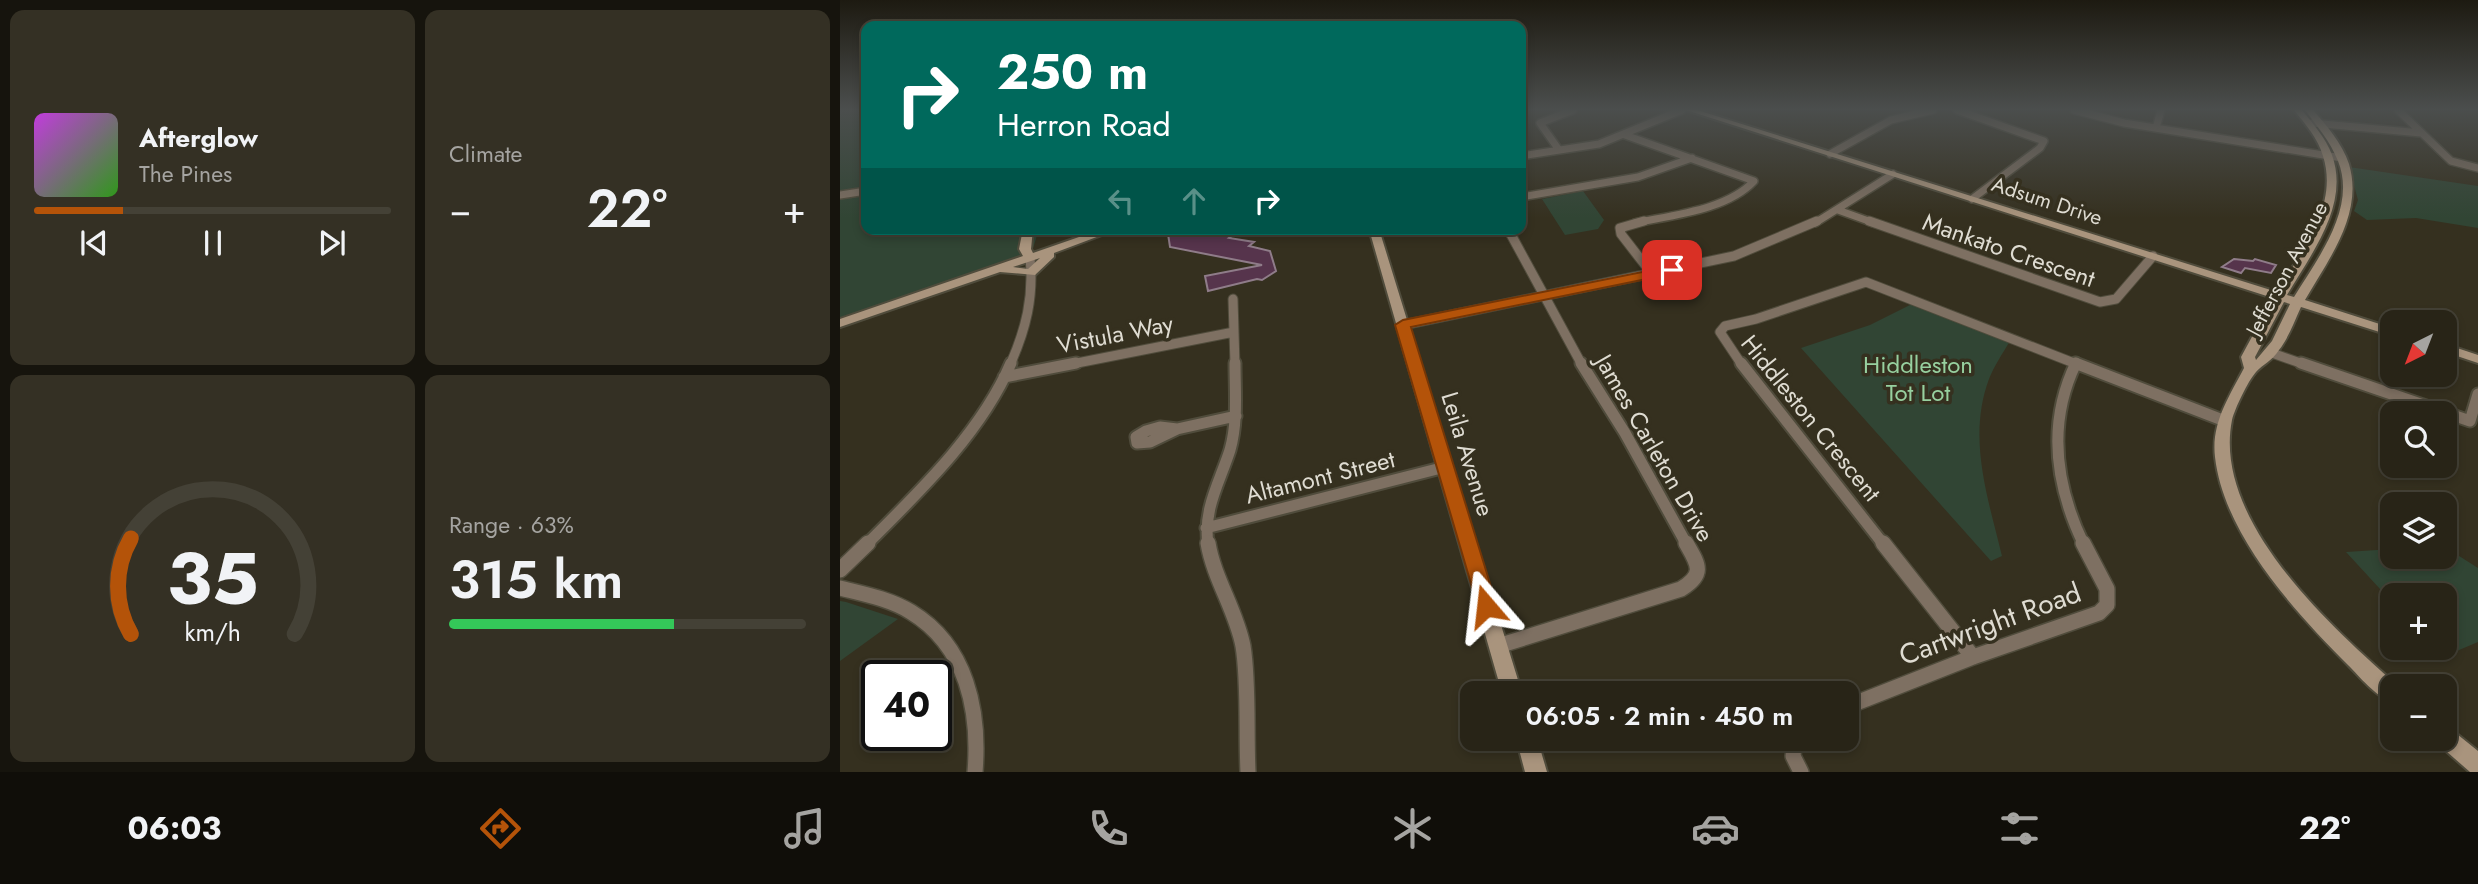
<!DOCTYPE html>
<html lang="en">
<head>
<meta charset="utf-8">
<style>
  :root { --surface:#282417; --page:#343024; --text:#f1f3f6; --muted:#a5a4a1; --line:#444136; --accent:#b45309 }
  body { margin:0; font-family:Jost,sans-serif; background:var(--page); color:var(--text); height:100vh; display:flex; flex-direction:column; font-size:26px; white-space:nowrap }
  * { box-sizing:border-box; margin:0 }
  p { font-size:23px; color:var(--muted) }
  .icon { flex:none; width:38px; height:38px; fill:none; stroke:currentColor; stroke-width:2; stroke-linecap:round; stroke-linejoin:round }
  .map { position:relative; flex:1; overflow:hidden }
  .side { display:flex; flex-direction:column; gap:10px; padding:10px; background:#16140d; width:840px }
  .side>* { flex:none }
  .banner { position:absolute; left:21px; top:21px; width:665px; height:214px; border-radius:14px; box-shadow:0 4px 10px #0003,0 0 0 2px var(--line); background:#00695c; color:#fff; overflow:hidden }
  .needle { width:46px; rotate:222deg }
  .tools { position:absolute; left:1540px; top:310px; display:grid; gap:14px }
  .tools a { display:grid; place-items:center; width:77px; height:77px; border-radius:14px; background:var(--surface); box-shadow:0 4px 10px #0003,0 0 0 2px var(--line); font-size:35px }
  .speed { position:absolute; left:21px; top:660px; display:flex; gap:14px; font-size:35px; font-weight:700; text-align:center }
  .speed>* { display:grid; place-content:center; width:91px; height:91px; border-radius:50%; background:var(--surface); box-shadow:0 4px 10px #0003,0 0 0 2px var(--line); line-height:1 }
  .speed .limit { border:4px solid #111; border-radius:10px; background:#fff; color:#111 }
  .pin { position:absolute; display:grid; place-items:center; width:60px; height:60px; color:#fff; margin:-30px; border-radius:14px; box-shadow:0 4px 10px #0006 }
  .me { position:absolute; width:77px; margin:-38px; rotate:343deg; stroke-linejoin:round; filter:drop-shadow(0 0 5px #0008) }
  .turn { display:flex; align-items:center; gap:24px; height:147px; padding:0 21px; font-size:32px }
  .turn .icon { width:91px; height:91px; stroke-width:2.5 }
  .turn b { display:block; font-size:49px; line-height:60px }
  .lanes { display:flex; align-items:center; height:66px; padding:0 21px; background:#0003; justify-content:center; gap:35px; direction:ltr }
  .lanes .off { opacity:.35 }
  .big { font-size:52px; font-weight:600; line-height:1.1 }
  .side .card { flex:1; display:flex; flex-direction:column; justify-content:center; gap:10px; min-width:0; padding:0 24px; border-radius:14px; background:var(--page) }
  .side .dial { align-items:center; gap:0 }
  .dial svg { height:182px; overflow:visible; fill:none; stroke:var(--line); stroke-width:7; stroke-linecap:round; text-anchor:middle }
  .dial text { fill:var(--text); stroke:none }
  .song { display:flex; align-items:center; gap:21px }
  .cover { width:84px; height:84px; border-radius:10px; background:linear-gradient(135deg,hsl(290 70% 55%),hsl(110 70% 35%)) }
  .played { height:7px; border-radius:4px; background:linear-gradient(90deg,var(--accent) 25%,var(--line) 25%) }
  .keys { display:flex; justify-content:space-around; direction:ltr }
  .heat { display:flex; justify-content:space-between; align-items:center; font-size:38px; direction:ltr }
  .charge { height:10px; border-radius:5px; background:linear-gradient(90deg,#34c759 63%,var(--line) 0) }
  .side .tiles { flex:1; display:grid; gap:10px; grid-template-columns:repeat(2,1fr) }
  .trip { position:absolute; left:620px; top:681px; width:399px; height:70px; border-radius:14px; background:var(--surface); box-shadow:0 4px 10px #0003,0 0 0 2px var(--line); font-weight:600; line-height:70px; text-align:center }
  .dock { display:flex; height:112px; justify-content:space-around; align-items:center; background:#100e09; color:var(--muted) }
  .dock .icon { width:49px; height:49px }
  .dock .selected { color:var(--accent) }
  .dock b { font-size:32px; color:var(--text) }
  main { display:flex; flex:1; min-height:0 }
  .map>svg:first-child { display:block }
  .green { fill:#314534 }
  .building { fill:#56344c; stroke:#8f7c89; stroke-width:2 }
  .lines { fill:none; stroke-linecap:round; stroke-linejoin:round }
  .street-far3-casing { stroke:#504c3c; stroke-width:10 }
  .street-far2-casing { stroke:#504c3c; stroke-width:11 }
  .street-far1-casing { stroke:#504c3c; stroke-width:15 }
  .street-casing { stroke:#504c3c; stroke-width:18 }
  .secondary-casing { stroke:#504c3c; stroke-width:4 }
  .street-far3 { stroke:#7e7062; stroke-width:7 }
  .street-far2 { stroke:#7e7062; stroke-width:9 }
  .street-far1 { stroke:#7e7062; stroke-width:11 }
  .street { stroke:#7e7062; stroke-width:15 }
  .secondary { fill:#a9947d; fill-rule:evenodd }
  .route { fill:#b45309; stroke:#753606; stroke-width:2 }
  .labels { text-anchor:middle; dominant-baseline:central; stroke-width:7; stroke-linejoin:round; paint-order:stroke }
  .far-street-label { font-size:21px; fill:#dfdcd2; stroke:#35301f }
  .street-label { font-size:24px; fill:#dfdcd2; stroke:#35301f }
  .park-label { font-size:24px; fill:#97d09f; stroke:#35301f }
  .near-street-label { font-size:28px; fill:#dfdcd2; stroke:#35301f }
</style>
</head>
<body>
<main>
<section class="side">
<div class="tiles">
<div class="card">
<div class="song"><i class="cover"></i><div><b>Afterglow</b><p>The Pines</p></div></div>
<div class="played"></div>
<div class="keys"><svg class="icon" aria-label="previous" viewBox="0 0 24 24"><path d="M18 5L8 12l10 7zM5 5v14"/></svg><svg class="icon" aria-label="pause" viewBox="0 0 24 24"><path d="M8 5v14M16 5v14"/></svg><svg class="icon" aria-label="next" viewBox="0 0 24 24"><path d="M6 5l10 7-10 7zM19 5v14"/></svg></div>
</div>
<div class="card"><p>Climate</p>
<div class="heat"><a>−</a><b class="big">22°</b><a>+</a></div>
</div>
<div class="card dial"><svg viewBox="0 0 100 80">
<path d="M14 69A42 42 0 1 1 86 69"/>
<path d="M14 69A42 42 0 0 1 14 27" stroke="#b45309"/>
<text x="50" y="56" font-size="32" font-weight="700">35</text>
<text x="50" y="72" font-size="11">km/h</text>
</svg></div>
<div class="card"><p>Range · 63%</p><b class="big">315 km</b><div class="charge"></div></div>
</div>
</section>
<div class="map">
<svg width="1638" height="772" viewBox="0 0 1638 772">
  <rect width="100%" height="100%" fill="#35301f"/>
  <!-- green -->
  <path class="green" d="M0,110h26v119h173l-9,29 -190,65z
    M1509,167l129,19v42l-62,-10 -49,2 -13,-9 4,-11z
    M743,191l21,29 -6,9 -33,6 -23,-36z
    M1074,303l96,38c-7,12 -16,25 -21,38 -22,59 -1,119 13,177l-11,5 -190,-213 69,-23z
    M1605,547l33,21v74l-26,11 -8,-5 1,-53h-53v7l-46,-50 46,-3v7h53z
    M0,601l6,1 52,17 -58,42z"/>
  <!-- building -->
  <path class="building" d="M336,229h65l-12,9 25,4 -5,4 21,5 6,20 -14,9 -5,-1 -49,12 -3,-15 57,-11 -92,-18 -2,-13z
    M1394,259l19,2 2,-2 21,6 -5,8 -26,-5 -4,5 -19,-6z"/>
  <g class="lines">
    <defs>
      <path id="street-far3" d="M1117,110l87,31 -4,7 -68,51
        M1234,110l50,13 218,35
        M1558,110l53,51 27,7
        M1472,123l109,10
        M1316,128l5,-18
        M785,135l129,46c-27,29 -81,34 -119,42
        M719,150l-19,-27 33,-13
        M990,154l61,-34 42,-10
        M681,156l78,-12 83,-34
        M0,195l26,-4
        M681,197l117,-20 54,-19
        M998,210l36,13
        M975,223l78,-49"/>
      <path id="street-far2" d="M804,221l-24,7 1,6 31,40
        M1029,221l231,81 16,-3 37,-43
        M668,229l74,136
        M393,299l2,66
        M563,325l331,-69 83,-35
        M1432,353l34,12
        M170,365c16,-36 24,-68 20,-107
        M227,365l167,-33
        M902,365l-22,-33 5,-6 31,-7 110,-37 213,83"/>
      <path id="street-far1" d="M741,363l44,70 62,112
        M901,363l143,182
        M1235,363l150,58
        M1236,363c-29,60 -21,122 8,182
        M1461,363l169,58 8,-27
        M164,377l72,-14
        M320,427l17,2 -27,13 -13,1 -1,-6 10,-6z
        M337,429l59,-13
        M366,528l239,-61
        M26,545c53,-53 115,-112 145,-182
        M368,545c-5,-36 11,-61 22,-95 8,-28 5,-58 5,-87"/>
      <path id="street" d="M368,543c6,36 28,67 35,103 6,36 3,88 5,126
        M1043,543l90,114
        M0,570l28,-27
        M0,588c24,6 50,11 71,24 56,34 69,99 64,160
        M658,646l183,-57c25,-15 17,-25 5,-46
        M1006,707l127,-50 126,-44 8,-8v-16l-24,-46
        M955,738l-2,18 8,16"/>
      <path id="secondary" d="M846,110h11l580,182c24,-40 62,-86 46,-136 -5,-18 -18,-32 -29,-46h8c11,14 24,28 30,45 18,50 -21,99 -45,140l7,2c24,-39 63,-89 44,-136 -8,-20 -21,-35 -33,-51h8c14,16 29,33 36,54 15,50 -21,96 -44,136l87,28v8l-91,-29c-7,15 -12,30 -22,43 -7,11 -16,14 -23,22 -8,9 -21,36 -24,48 -20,100 99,207 166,266h-6v16c-17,-6 -32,-25 -44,-37 -53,-53 -124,-130 -133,-208 -4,-34 14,-60 29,-89l-3,-11 32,-59zM1444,302l6,2 -18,37 -16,19 -1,-3z
        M183,229h10l-2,20 2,4 69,-24h16l-64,24v4l-19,18 -35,-3 -160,55v-8l183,-63 -4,-7zM200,258l-12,11 -15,-2z
        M529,229h10l143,464h-20z
        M1605,344l33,11v8l-33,-11z
        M1605,727l7,3 26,21v21h-8l-32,-28 -3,-6h10z
        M676,738h21l10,34h-22z"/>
    </defs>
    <!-- street-far3 casing -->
    <use href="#street-far3" class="street-far3-casing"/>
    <!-- street-far2 casing -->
    <use href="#street-far2" class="street-far2-casing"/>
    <!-- street-far1 casing -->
    <use href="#street-far1" class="street-far1-casing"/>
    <!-- street casing -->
    <use href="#street" class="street-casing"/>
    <!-- secondary casing -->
    <use href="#secondary" class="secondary-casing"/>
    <!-- street-far3 -->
    <use href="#street-far3" class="street-far3"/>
    <!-- street-far2 -->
    <use href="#street-far2" class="street-far2"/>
    <!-- street-far1 -->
    <use href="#street-far1" class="street-far1"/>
    <!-- street -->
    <use href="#street" class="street"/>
    <!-- secondary -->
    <use href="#secondary" class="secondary"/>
  </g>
  <!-- sky -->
  <linearGradient id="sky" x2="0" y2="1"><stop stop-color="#1d1a11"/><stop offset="0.5" stop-color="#4b4e4d"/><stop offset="1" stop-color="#4b4e4d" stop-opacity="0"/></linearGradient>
  <rect width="1638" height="218" fill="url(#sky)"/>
  <!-- route -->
  <path class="route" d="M832,266l6,4 -2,3 -265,54 86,279 -3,5 -8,3 -7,-3 -84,-286 8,-5z"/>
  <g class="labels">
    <!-- far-street labels -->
    <g class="far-street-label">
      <text transform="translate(1207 201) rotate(18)">Adsum Drive</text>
      <text transform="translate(1447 269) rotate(-62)">Jefferson Avenue</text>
    </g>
    <!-- street labels -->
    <g class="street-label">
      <text transform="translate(1169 250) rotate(19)">Mankato Crescent</text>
      <text transform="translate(275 334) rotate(-11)">Vistula Way</text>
      <text transform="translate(971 418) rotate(51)">Hiddleston Crescent</text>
      <text transform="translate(815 448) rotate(60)">James Carleton Drive</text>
      <text transform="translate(628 454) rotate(73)">Leila Avenue</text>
      <text transform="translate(480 477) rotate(-14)">Altamont Street</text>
    </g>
    <!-- park labels -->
    <g class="park-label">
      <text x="1078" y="364">Hiddleston<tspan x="1078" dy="28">Tot Lot</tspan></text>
    </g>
    <!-- near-street labels -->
    <g class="near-street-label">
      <text transform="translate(1150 624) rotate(-20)">Cartwright Road</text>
    </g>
  </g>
</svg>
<div class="tools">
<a><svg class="needle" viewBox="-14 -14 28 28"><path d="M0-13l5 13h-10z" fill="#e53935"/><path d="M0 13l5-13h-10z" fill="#a5a4a1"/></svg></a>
<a><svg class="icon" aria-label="search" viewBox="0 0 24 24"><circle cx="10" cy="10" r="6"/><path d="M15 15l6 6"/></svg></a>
<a><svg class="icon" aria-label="layers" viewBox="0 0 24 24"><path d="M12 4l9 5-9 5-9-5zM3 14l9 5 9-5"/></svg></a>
<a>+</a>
<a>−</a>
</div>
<div class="speed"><div class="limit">40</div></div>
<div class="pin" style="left:832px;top:270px;background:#d93025"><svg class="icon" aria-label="arrive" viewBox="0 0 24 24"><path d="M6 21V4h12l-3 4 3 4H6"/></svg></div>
<svg class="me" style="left:646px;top:606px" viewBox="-20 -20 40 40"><path d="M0-17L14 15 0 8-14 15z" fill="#b45309" stroke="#fff" stroke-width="4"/></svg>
<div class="trip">06:05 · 2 min · 450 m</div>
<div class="banner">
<div class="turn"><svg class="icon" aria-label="right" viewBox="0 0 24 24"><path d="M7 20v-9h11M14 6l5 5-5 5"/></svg><div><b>250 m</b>Herron Road</div></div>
<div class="lanes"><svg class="icon off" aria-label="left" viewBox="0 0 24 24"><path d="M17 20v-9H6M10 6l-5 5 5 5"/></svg><svg class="icon off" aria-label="ahead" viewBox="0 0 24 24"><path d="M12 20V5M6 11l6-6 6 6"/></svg><svg class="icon" aria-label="right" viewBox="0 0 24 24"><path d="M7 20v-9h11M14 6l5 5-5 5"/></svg></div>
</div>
</div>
</main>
<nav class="dock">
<b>06:03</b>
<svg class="icon selected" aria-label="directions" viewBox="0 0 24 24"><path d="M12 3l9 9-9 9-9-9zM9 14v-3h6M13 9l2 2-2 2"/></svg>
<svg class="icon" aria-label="music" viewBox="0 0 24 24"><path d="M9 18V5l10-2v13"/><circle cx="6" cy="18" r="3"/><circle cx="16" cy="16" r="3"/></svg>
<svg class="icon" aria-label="phone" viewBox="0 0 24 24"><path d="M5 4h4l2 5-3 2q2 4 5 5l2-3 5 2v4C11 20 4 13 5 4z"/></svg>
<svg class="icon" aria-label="climate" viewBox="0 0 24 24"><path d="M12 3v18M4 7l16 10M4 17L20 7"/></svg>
<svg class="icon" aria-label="car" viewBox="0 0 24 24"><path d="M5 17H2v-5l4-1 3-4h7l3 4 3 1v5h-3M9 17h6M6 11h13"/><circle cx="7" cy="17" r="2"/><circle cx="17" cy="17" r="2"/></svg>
<svg class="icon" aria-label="filters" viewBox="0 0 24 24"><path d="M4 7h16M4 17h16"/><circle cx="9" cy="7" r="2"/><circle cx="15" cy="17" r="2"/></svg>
<b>22°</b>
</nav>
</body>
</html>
